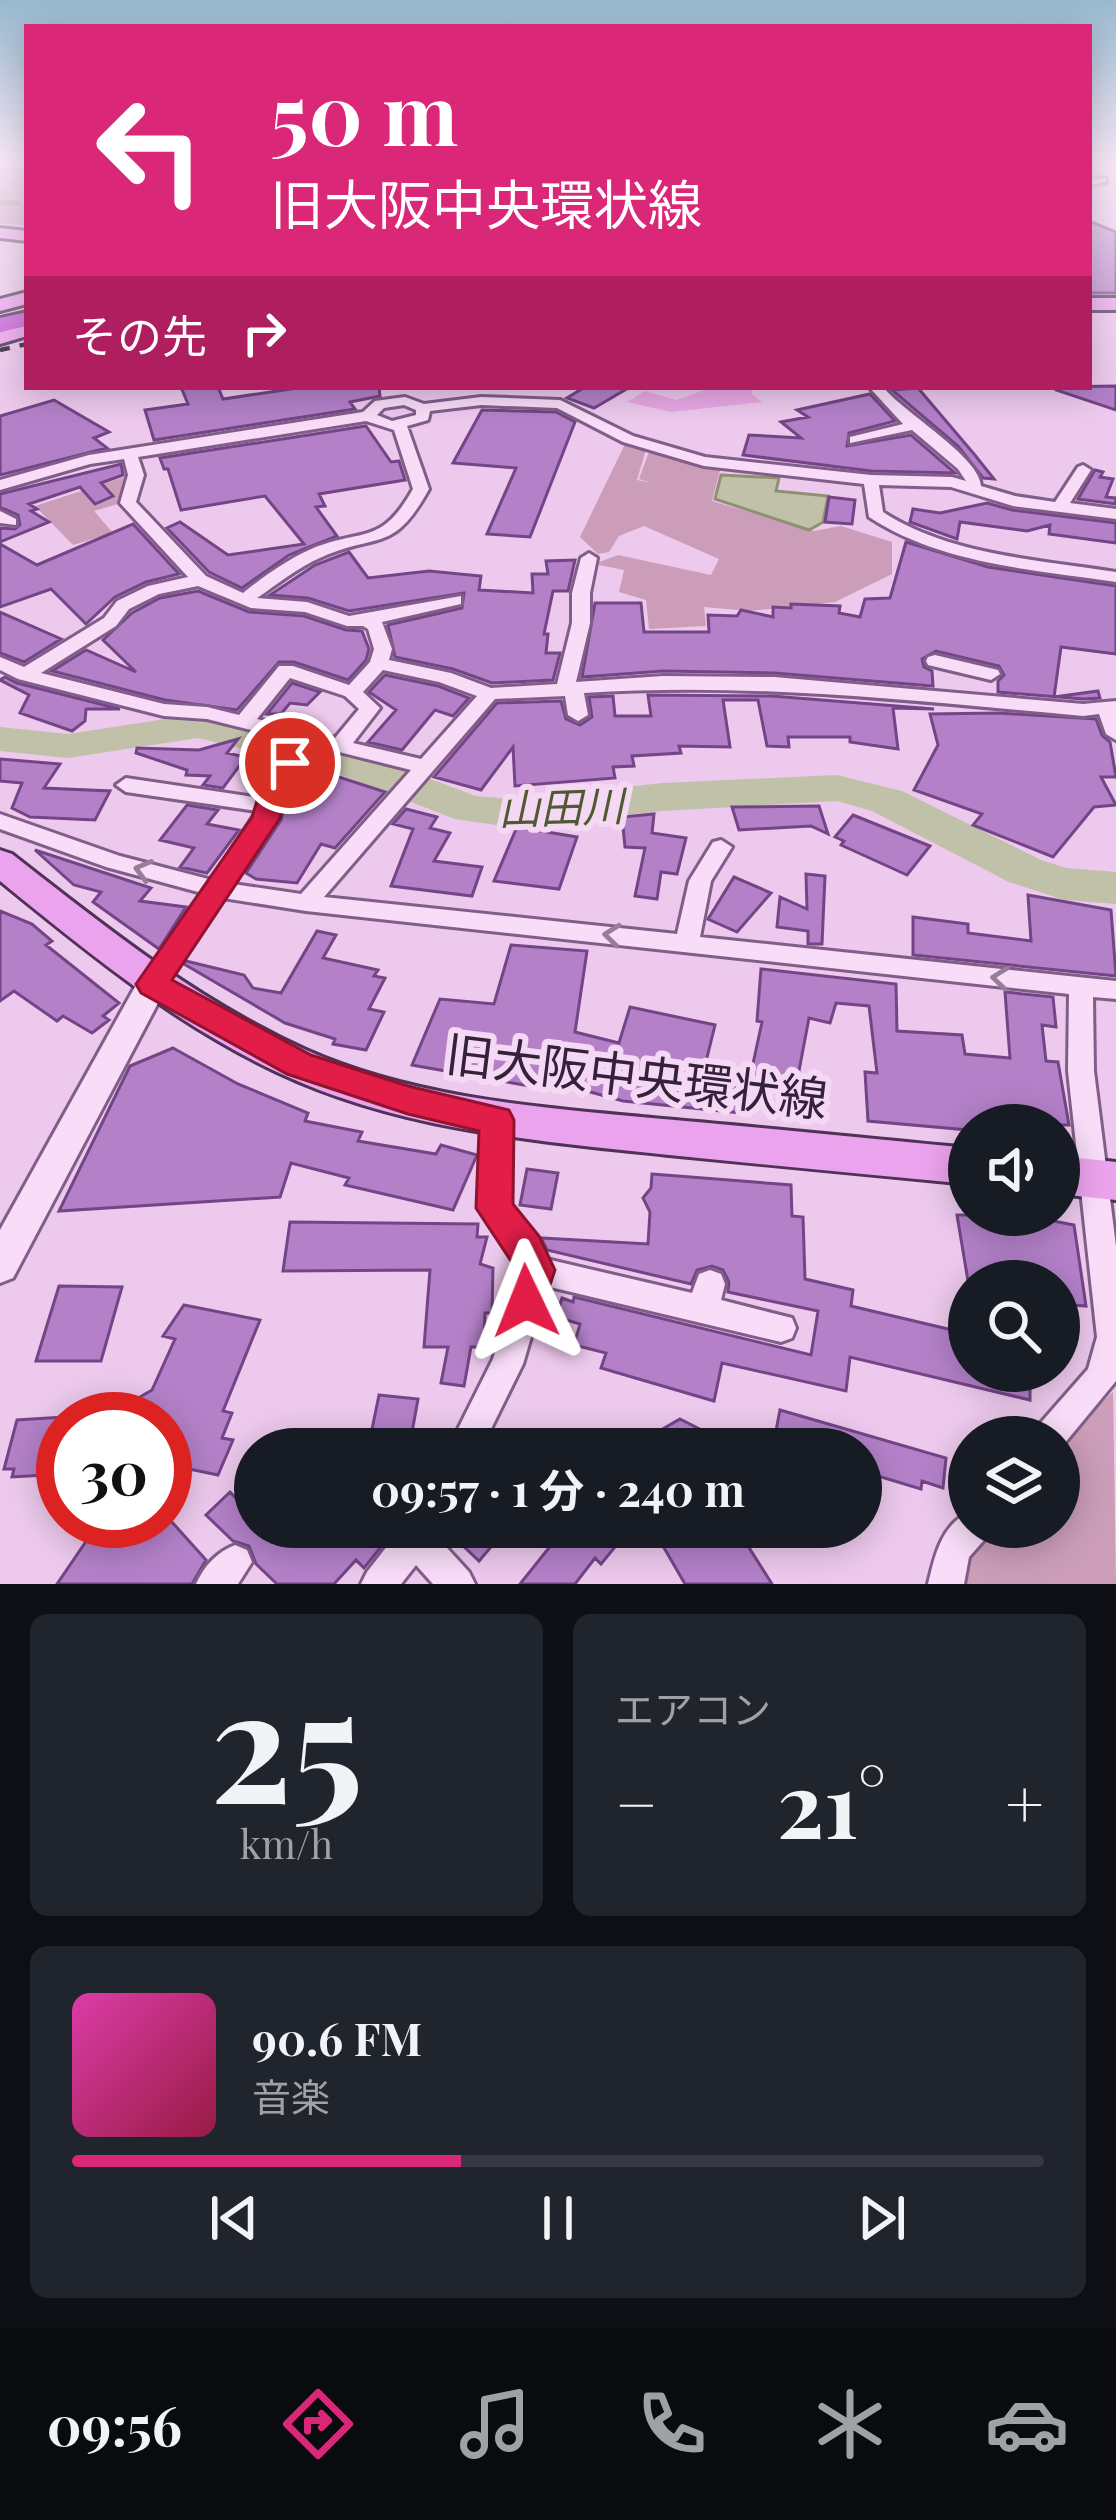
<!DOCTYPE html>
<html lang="ja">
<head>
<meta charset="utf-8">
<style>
  :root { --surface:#171b24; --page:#20242c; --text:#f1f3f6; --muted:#9ea1a6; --line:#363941; --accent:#db2777 }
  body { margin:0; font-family:"Playfair Display","Noto Sans JP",serif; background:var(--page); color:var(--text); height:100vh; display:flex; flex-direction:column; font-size:45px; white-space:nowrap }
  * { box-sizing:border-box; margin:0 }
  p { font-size:39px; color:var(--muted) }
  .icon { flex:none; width:66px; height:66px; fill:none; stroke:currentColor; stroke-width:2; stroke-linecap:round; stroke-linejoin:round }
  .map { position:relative; height:1584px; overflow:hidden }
  .details { display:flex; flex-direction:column; gap:30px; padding:30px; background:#0d0f14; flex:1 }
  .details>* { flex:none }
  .guide { position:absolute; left:24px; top:24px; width:1068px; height:366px; border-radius:0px; box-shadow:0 6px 30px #0003; background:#db2777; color:#fff; overflow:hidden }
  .controls { position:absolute; left:948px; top:1104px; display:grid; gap:24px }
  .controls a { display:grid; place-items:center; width:132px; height:132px; border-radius:50%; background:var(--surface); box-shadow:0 6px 30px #0003; font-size:60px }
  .speed { position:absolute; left:36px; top:1392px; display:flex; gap:24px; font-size:60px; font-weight:700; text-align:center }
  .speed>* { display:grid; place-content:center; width:156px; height:156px; border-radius:50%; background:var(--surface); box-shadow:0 6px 30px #0003; line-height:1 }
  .speed .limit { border:18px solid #d22; background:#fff; color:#111 }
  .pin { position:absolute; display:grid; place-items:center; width:102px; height:102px; color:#fff; margin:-51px; border:6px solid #fff; border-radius:50%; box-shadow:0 3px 12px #0007 }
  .me { position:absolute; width:132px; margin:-66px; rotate:358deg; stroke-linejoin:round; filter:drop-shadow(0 0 9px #0008) }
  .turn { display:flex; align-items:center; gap:42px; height:252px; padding:0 48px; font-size:54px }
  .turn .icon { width:156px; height:156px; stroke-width:2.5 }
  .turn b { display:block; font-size:84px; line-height:102px }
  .then { display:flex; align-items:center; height:114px; padding:0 48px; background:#0003; gap:24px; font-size:45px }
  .big { font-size:90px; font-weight:700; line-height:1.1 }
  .details .tile { flex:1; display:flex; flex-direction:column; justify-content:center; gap:18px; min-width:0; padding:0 42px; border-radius:18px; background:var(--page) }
  .details .dial { align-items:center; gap:0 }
  .dial b { font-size:156px; line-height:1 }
  .song { display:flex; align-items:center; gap:36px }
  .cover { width:144px; height:144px; border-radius:18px; background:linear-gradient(135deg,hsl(320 70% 55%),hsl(340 70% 35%)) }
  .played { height:12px; border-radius:6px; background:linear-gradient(90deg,var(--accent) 40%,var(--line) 40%) }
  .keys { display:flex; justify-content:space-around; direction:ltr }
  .heat { display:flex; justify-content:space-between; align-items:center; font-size:66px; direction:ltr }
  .details .tiles { flex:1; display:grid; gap:30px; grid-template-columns:1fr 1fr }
  .tile:last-child { grid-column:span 2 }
  .trip { position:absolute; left:234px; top:1428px; width:648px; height:120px; border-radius:60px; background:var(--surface); box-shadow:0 6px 30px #0003; font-weight:700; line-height:120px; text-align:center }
  .tabs { display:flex; height:192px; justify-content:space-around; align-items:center; background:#090b0e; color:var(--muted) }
  .tabs .icon { width:84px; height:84px }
  .tabs .selected { color:var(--accent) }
  .tabs b { font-size:54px; color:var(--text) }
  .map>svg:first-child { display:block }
  .green { fill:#cb9db8 }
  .sand { fill:#e7a8e5 }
  .water { fill:#c1c1a9; stroke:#8e9070; stroke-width:3 }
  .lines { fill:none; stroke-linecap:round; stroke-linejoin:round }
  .stream { stroke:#8e9070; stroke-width:4.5 }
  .river { fill:#c1c1a9; fill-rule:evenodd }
  .building { fill:#b481c9; stroke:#734587; stroke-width:3 }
  .minor-casing { stroke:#815e89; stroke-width:6 }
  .tertiary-casing { stroke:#815e89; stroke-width:6 }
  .primary-casing { stroke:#4e3257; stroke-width:6 }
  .motorway-casing { stroke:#4e3257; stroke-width:6 }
  .minor { fill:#f8dcf8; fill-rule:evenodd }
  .tertiary { fill:#f8dcf8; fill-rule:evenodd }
  .primary { fill:#eca3ed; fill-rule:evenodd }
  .motorway { fill:#c65fd7; fill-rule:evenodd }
  .rail { stroke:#34213a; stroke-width:4.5; stroke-dasharray:10 10; stroke-linecap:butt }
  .oneway { stroke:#967e99 }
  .route { fill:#e11d48; stroke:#92132f; stroke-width:3 }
  .labels { text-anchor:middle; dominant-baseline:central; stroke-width:12; stroke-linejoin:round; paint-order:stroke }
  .water-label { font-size:42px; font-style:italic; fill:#505931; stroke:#f5d8f4 }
  .near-street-label { font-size:48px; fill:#34213a; stroke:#f5d8f4 }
</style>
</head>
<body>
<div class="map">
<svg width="1116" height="1584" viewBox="0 0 1116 1584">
  <rect width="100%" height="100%" fill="#edc9ed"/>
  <!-- green -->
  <path class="green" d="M0,162h27v63l-27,-1z
    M626,442l20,7 -9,31 15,3 -13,-4 11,-30 71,17 -9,35 102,30 27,-5 51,16v32l-57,28 -86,9 -45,-4 2,19 -57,3 -3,-29 -27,-8 5,-22 -30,-6 24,-9 93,20 8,-16 -75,-33 -25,10 -10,16 -11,2 -18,-17z
    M131,475l-10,28 -27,8 19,22 -40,12 -38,-39z
    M1113,1392l3,192h-155l5,-26 25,-31h68v-86z"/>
  <!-- sand -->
  <path class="sand" d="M713,387h39v7l10,8 -91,10 -44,-10 18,-11 31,9z"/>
  <!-- water -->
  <path class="water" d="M721,475l58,3 -3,13 52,5 -5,26 -14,8 -94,-31z"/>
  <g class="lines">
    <!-- stream -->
    <path class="stream" d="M0,203h18"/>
    <!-- river -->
    <path class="river" d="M198,714l157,37 121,45 34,3 153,-16 174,-8 65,16 139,69 25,8 50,4v32l-52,-4 -55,-18 -137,-71 -35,-10 -174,10 -153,16 -55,-8 -127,-49 -130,-32 -130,20 -68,-7v-24l68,7z"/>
  </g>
  <!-- building -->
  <path class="building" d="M1089,221l27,11v61h-27z
    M1116,386v24l-60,-20v-3z
    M181,387h37l5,12 81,-12h75l1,9 -30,6 5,7 -201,31 -9,-30 43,-6z
    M585,387h45l-36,21 -27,-10z
    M918,388l56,66 20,25 -11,-1 -25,-32 -66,-56z
    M870,394l25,27 -46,12 -2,13 64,-11 44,38 -84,-2 -128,-16 6,-20 52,3 -20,-16 27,-5 -11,-7z
    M54,400l55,32 -15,6 13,10 -107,27v-59z
    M482,410l74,2 19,10 -45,115 -43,-3 29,-66 -63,-5z
    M366,426l25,36 8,-1 6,19 -86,14 6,12 -9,1 21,29 -48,19 -47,33 -33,-16 -42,-44 13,-6 48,33 76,-11 -39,-48 -84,14 -13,-41h-4l-4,-11z
    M121,464l2,11 -22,8 12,13 -18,8 -15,-17 -51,17 8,5 -6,2 18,11 -49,20v-14l15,1 5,-4 -2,-10 -18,-8v-13z
    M1095,470l8,2 -3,5 13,2 -7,18 10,1v6l-38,-5z
    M829,497l26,3 -3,24 -27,-2z
    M987,503l25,7 104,13v20l-67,-9 1,-9 -23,6 -67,-9 -3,17 -47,-17 3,-13 27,4z
    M133,524l46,50 -33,8 -31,15 -29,27 -35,-35 -51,18v-63l37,21z
    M906,542l82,25 128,19v68l-55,-7 -7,50 44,-6 2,7 -17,1 -85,-7v-11l6,-6 -5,-9 -63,-15 -14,8 2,8 8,4 1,15 -159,-13 -111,-2 -81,6 13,-74h46l3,29h65l-1,-17 29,1 4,-6 32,7v-10l18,1v-4l49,2 -1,7 21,4 5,-18 25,-1z
    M349,552l19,26 61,-7 52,5 -2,14 54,3 -1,-19h16l-2,-13 29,-1 -7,31h-15l-9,43h4l-2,19h14l-7,27 -61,3 -39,-14 -58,-12 -7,-32 74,-17 2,-15 -115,18 -41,-13 -38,-3 45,-30z
    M198,591l51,21 55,4 42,14 16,1 7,18 -3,11 -18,20 -54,-18h-15l-42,48 -72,-10 -113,-29 34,-21 50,22 -33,-32 29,-27 28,-15z
    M0,612l61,27 -37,23 -24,-9z
    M385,675l53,11 31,12 -16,18 -18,-6 -33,40 -34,-8 28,-32 -27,-18z
    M5,677l12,6 103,26h-34l-1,12 -13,10 -52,-18 9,-18 -29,-15z
    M292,683l28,9 -13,13 -17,-2 -9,11h-14z
    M648,695l124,1 162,13 -41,-1 5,41 -48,-7v-5h-62l1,10 -22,-1 -9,-46h-35l7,47 -51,-1 2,7 -49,3 2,10 -21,1 2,11 -100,8 -2,-39 -32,43 -47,-13 63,-74 64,-2 5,18 14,6 12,-8 -3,-20 24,-1 2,20h36z
    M999,713l97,6 6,16 8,7 6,35h-15l15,28 -22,2 -41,50 -80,-32 9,-11 -68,-24 24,-45 -8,-31z
    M238,739l-11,14 14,3 2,5 -20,27 -20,-3 7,-9 -24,-1 1,-5 -51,-17 1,-5 62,2z
    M0,759l60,5 -16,24 66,3 -15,29 -65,-3 -18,-9 10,-25 -22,-2z
    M300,771l36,5 49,16 -50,56 -14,-4 -24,39 -41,-4 -10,-6 35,-53 9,-34z
    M187,805l31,5 -11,14 32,6 -32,43 -27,-6 14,-19 -34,-8z
    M819,806l9,28 -17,-8 -72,4 -7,-23z
    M406,809l31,8 -7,11 20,5 -16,28 48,6 -10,29 -81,-10 22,-57 -20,-5z
    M654,814l-2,19 34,5 -9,36 -16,-2 -4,27 -22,-3 10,-48 -20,-1 -3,-30z
    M853,815l77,31 -23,29 -66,-30 3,-4 -9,-4z
    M517,827l60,10 -18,52 -65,-8z
    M35,850l116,38 -11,13 46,6 -27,42 -66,-47 8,-10 -27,-7z
    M806,874l19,2 -3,68h-14v-13l-31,-4 3,-30 27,12z
    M734,877l37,16 -34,39 -29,-13z
    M1028,895l83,15 5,66 -203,-21v-38l55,7v9l63,8z
    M0,911l32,13 20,17 -6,4 73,58 -16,13 6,4 -17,13 -29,-17 -6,5 -43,-30 -14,10z
    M317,931l19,4 -13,23 55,12 -4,6 11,2 -16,31 15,3 -18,38 -33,-6 2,-5 -50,-16 -101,-59 2,-3 58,14 9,13 28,5z
    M511,945l76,6 -12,81 44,11 11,-36 85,18 -13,53 4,6 37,4 -1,25 -119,-12 -87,-24 -1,10 -123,-22 28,-66 54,5z
    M761,969l135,15 1,47 65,4 3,19 45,4 -5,-66 48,5 3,30 -14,-2 4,36 12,1 11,63h-100v5l-101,-9 -3,-49 12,1 -8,-67 -33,-3 -6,20 -21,-5 -15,79 -46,-10 14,-65 -5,-1z
    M173,1048l65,36 70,29 -3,8 57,11 -4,9 78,13 5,-9 36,10 -24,55 -108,-25 4,-7 -58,-15 -11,34 -221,14 71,-145z
    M527,1169l31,4 -7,36 -31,-4z
    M652,1174l139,11 1,31 11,1 2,62 48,11 -2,16 118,28v37h61v29l-180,-43 -4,34 -124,-28 -8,38 -113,-33 5,-15 -32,-8 6,-21 -24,-7 6,-19 11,4 1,-5 237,58 7,-44 -90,-19 1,-10 -6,-12 -11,-4 -15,4 -6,14 -144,-34 -6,-12 107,6 2,-32 -7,-14 8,-10z
    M957,1215h66l51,10 12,81 -27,-2v-23h-91z
    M290,1222l188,2 -1,13h10l-7,27 13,4 -1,45h-7l-1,34h-13l-7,39 -23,-3 7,-36h-24l6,-77 -147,1z
    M59,1286l63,1 -21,74h-65z
    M184,1305l76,15 -37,91 9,2 -10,25 11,2 -15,35 -53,-11v-45h-44l7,-15 24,-14 23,-51 -12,-3z
    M379,1395l39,4 -9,50h-41z
    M780,1410l166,48 -3,30 -21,-7 -1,8 -60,-18v-22l-88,-3z
    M63,1417v57l-51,3 2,-8h-10l13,-49z
    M680,1419l59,30h-111z
    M230,1492l25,26v9h115l15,15 -21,26 -8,-8 -22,24h-57l-21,-20 -7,-18 -16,-5 -27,-26z
    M100,1521h71l35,39 -14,24h-135z
    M470,1527h38l-29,34 -22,-21z
    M557,1527h35l23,20 -14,17 -6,-6 -20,26h-55l32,-40 -5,-4z
    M652,1527h84l36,57h-87z"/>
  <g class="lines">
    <defs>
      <path id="minor" d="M1106,178v4l-17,3v-6z
        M869,387h14c21,26 97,70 98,99l34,10 40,6 23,-35 5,-2 8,5 -21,33 46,6v10l-103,-13 -62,-19 -72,-2 4,27c66,43 156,48 233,60v10c-81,-12 -176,-18 -247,-65l-5,-33 -160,-18 -81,-24 -66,-34 -76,-3 -51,6 -2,9 -21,6 22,63c-36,65 -50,43 -107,68 -24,10 -44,27 -65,41l50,4 42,14 112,-20v8l-79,18 10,27 -3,11 62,13 40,15 66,-4 15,-61v-30l9,-35 8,-5 8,5 -7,35v30l-14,59 87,-6 111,1 309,27 33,-3v39l-10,-6 -7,-20 -16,2c-167,-15 -331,-34 -499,-23l4,22 -10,6 -10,-6 -3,-19 -70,3 -171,198 353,37 12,-53 24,-39 8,-2 11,7 -21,34 -11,56 416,44v18l-23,-2 1,74 22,175v135l-57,69v-13h-25l4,-11 50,-57 9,-32 -29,-266 1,-77 -763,-83 -83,-13 -62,92 -9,3 -9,-3 -3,-6 62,-91 -96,-26 -106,-38v-15l120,42 92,24 45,-69 -131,-19 -10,-7 10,-7 135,20 5,-14 17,-26 7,-1 10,6 -14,21 -9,34 -44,66 68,10 110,-124 -204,-51 -43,-3 -146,-37 -18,-9v-13l24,10 80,-49 13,-17 31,-15 40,-9 -68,-74 8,-28 -4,-16 -34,5 -90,26v-10l89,-25 274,-43 12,-11 30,-4 19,7 57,-7 79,3 73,36 72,21 166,18 81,2 14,4 -8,-12 -46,-39 -62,13v-6l53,-13zM404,405l12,5v5l-24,6 -15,-6 7,-7zM366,421l28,9 19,59c-33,59 -52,38 -104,61 -24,11 -46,27 -66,43l-37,-17 -70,-74 8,-27 -6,-18zM198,586l53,22 54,4 42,14h16l5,3 6,20 -4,13 -21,23 -56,-19h-14l-40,49 -32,-8 -43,-3 -123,-31 75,-47 13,-17 30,-15zM383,670l56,12 38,14 -56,63 -68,-16 27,-35 -17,-16zM290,678l55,18 14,13 -24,29 -78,-19z
        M0,511l16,8v6l-16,-2z
        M935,655l63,15 2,4 -9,6 -63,-15 -2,-4 2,-4z
        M497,1109l10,3 3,8 -2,84 28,35 10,20 146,34 7,-19 11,-4 11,4 4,10 -4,16 71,18 4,10 -4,10 -11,4 -235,-56 -23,78 -42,85h-33l45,-90 28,-89 -41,-62 4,-88 3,-8z
        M969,1512v15h21l-5,12 -16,18 -5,27h-36c7,-29 13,-58 41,-72z
        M402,1527h39l-4,10 32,35 6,12h-42l-17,-19 -15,19h-40l6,-12z
        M235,1545l12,5 5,12 -14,22h-42c8,-18 21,-32 39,-39z"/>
      <path id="tertiary" d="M152,972l11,4 5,8 -155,294 -13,5v-53l141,-254z"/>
      <path id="primary" d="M0,228l27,3v10l-27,-3z
        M27,292v12l-27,7v-12z
        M1089,298h27v12h-27z
        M27,324v12l-27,8v-12z
        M0,850l12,4c93,73 186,147 294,196 108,48 230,57 346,68 106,9 211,20 317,30v36c-100,-9 -200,-19 -300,-29 -133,-14 -269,-25 -392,-83 -102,-48 -190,-120 -277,-191z
        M1059,1156l57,6v38l-57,-6z"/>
      <path id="motorway" d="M27,312v14l-27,6v-14z"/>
    </defs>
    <!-- minor casing -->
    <use href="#minor" class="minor-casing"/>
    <!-- tertiary casing -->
    <use href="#tertiary" class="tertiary-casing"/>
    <!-- primary casing -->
    <use href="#primary" class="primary-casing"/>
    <!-- motorway casing -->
    <use href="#motorway" class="motorway-casing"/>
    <!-- minor -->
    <use href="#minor" class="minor"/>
    <!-- tertiary -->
    <use href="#tertiary" class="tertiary"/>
    <!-- primary -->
    <use href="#primary" class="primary"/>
    <!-- motorway -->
    <use href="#motorway" class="motorway"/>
    <!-- rail -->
    <path class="rail" d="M0,350l27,-6"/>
  </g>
  <!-- one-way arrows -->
  <defs><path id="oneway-chevron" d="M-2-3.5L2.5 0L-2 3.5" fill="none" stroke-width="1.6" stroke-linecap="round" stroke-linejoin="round" transform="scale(3)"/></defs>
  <g class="oneway">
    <use href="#oneway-chevron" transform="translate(143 870) rotate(-165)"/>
    <use href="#oneway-chevron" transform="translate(612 935) rotate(-174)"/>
    <use href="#oneway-chevron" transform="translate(1000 978) rotate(-174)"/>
  </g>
  <!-- sky -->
  <linearGradient id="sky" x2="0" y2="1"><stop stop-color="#98b9cf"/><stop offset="0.42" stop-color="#f7e7f7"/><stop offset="1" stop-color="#f7e7f7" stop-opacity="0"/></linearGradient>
  <rect width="1116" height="383" fill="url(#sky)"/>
  <!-- route -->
  <path class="route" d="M290,754l13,9 -14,21 -9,34 -108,162 139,75 97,31 101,24 5,10 -1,84 26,32 16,34 -15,44 -14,5 -14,-5 -5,-13 10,-31 -41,-62 3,-77 -71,-17 -121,-40 -146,-81 -5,-9 116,-167 10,-33 18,-27z"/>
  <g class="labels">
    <!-- water labels -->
    <g class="water-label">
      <text transform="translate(561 806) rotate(-2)">山田川</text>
    </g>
    <!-- near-street labels -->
    <g class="near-street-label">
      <text transform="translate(637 1074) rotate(7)">旧大阪中央環状線</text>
    </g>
  </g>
</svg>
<div class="controls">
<a><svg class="icon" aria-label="sound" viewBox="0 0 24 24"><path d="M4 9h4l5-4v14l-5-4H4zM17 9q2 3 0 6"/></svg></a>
<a><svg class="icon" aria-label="search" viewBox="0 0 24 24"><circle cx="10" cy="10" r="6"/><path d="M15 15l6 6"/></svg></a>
<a><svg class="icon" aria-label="layers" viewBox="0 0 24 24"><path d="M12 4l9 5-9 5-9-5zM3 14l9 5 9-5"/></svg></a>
</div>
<div class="speed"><div class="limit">30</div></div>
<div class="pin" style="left:290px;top:763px;background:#d93025"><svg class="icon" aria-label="arrive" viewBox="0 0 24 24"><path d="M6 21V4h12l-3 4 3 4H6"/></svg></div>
<svg class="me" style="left:526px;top:1301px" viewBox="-20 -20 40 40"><path d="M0-17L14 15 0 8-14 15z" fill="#e11d48" stroke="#fff" stroke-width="4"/></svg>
<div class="trip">09:57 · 1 分 · 240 m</div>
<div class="guide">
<div class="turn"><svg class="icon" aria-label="left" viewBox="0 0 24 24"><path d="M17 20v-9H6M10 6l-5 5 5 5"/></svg><div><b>50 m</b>旧大阪中央環状線</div></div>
<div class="then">その先<svg class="icon" aria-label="right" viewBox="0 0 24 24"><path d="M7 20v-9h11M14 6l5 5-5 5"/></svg></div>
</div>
</div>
<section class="details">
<div class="tiles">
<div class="tile dial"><b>25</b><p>km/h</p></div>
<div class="tile"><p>エアコン</p>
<div class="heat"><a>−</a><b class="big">21°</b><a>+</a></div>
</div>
<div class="tile">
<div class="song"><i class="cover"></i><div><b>90.6 FM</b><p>音楽</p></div></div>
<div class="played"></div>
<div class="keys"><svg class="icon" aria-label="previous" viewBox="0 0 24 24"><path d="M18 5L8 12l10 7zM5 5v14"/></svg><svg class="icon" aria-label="pause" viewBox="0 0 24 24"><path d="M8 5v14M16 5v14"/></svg><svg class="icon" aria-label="next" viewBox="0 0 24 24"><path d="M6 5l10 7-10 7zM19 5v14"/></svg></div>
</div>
</div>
</section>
<nav class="tabs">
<b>09:56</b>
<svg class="icon selected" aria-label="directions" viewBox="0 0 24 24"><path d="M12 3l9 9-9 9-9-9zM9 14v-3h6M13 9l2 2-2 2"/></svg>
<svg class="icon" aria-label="music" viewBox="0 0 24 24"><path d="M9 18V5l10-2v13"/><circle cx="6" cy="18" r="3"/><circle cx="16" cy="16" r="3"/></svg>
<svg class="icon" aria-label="phone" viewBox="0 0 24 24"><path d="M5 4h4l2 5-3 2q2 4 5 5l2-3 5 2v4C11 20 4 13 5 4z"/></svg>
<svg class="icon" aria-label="climate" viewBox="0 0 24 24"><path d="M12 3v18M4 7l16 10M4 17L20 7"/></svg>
<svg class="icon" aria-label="car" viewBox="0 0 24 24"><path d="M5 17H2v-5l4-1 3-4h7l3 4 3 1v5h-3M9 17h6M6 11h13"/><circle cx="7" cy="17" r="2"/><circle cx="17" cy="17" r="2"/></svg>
</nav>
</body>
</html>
